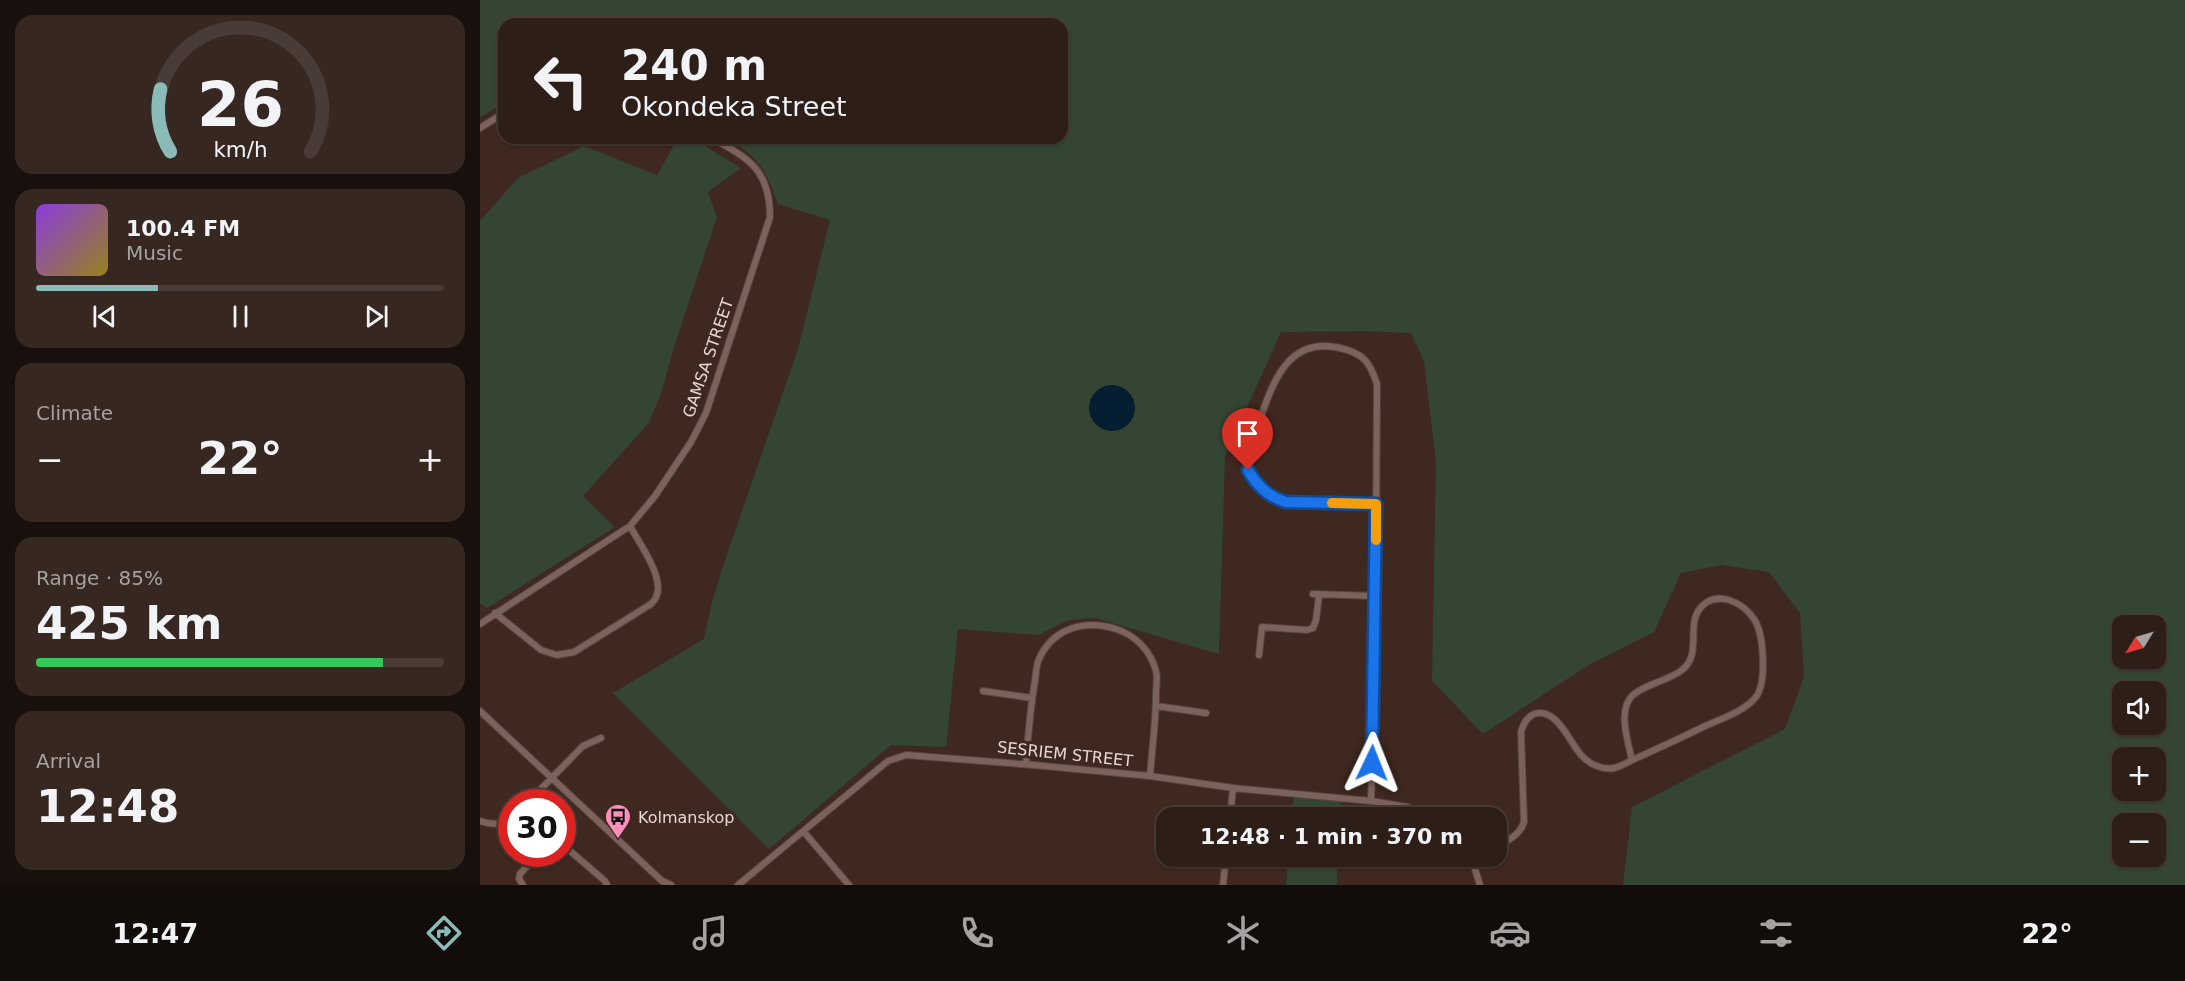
<!DOCTYPE html>
<html lang="en">
<head>
<meta charset="utf-8">
<style>
  :root { --surface:#2e1e18; --page:#362721; --text:#f1f3f6; --muted:#a7a2a2; --line:#493c37; --accent:#8bbbb9 }
  body { margin:0; font-family:"DejaVu Sans",sans-serif; background:var(--page); color:var(--text); height:100vh; display:flex; flex-direction:column; font-size:22px; white-space:nowrap }
  * { box-sizing:border-box; margin:0 }
  p { font-size:20px; color:var(--muted) }
  .icon { flex:none; width:33px; height:33px; fill:none; stroke:currentColor; stroke-width:2; stroke-linecap:round; stroke-linejoin:round }
  .map { position:relative; flex:1; overflow:hidden }
  .details { display:flex; flex-direction:column; gap:15px; padding:15px; background:#19100d; width:480px }
  .details>* { flex:none }
  .banner { position:absolute; left:18px; top:18px; width:570px; height:126px; border-radius:18px; box-shadow:0 2px 4px #0004,0 0 0 2px var(--line); background:#2e1e18; color:var(--text); overflow:hidden }
  .needle { width:39px; rotate:233deg }
  .buttons { position:absolute; left:1632px; top:615px; display:grid; gap:12px }
  .buttons a { display:grid; place-items:center; width:54px; height:54px; border-radius:12px; background:var(--surface); box-shadow:0 2px 4px #0004,0 0 0 2px var(--line); font-size:30px }
  .speed { position:absolute; left:18px; top:789px; display:flex; gap:12px; font-size:30px; font-weight:700; text-align:center }
  .speed>* { display:grid; place-content:center; width:78px; height:78px; border-radius:50%; background:var(--surface); box-shadow:0 2px 4px #0004,0 0 0 2px var(--line); line-height:1 }
  .speed .limit { border:9px solid #d22; background:#fff; color:#111 }
  .pin { position:absolute; display:grid; place-items:center; width:51px; height:51px; color:#fff; margin:-62px -26px; border-radius:50% 50% 50% 0; rotate:-45deg; box-shadow:0 0 6px #0007 }
  .pin .icon { rotate:45deg }
  .me { position:absolute; width:66px; margin:-33px; rotate:2deg; stroke-linejoin:round; filter:drop-shadow(0 0 4px #0008) }
  .turn { display:flex; align-items:center; gap:21px; height:126px; padding:0 24px; font-size:27px }
  .turn .icon { width:78px; height:78px; stroke-width:2.5 }
  .turn b { display:block; font-size:42px; line-height:51px }
  .big { font-size:45px; font-weight:600; line-height:1.1 }
  .details .widget { flex:1; display:flex; flex-direction:column; justify-content:center; gap:9px; min-width:0; padding:0 21px; border-radius:18px; background:var(--page) }
  .details .dial { align-items:center; gap:0 }
  .dial svg { height:156px; overflow:visible; fill:none; stroke:var(--line); stroke-width:7; stroke-linecap:round; text-anchor:middle }
  .dial text { fill:var(--text); stroke:none }
  .song { display:flex; align-items:center; gap:18px }
  .cover { width:72px; height:72px; border-radius:9px; background:linear-gradient(135deg,hsl(270 70% 55%),hsl(50 70% 35%)) }
  .played { height:6px; border-radius:3px; background:linear-gradient(90deg,var(--accent) 30%,var(--line) 30%) }
  .keys { display:flex; justify-content:space-around; direction:ltr }
  .heat { display:flex; justify-content:space-between; align-items:center; font-size:33px; direction:ltr }
  .charge { height:9px; border-radius:4px; background:linear-gradient(90deg,#34c759 85%,var(--line) 0) }
  .trip { position:absolute; left:676px; top:807px; width:351px; height:60px; border-radius:18px; background:var(--surface); box-shadow:0 2px 4px #0004,0 0 0 2px var(--line); font-weight:600; line-height:60px; text-align:center }
  .tabs { display:flex; height:96px; justify-content:space-around; align-items:center; background:#120c0a; color:var(--muted) }
  .tabs .icon { width:42px; height:42px }
  .tabs .active { color:var(--accent) }
  .tabs b { font-size:27px; color:var(--text) }
  main { display:flex; flex:1; min-height:0 }
  .map>svg:first-child { display:block }
  .green { fill:#344633; fill-rule:evenodd }
  .water { fill:#041d31 }
  .lines { fill:none; stroke-linecap:round; stroke-linejoin:round }
  .minor-casing { stroke:#56443e; stroke-width:8 }
  .minor { stroke:#7c625a; stroke-width:6 }
  .route-casing { stroke:#114b97; stroke-width:15 }
  .route { stroke:#1a73e8; stroke-width:10 }
  .slow { stroke:#f59e0b; stroke-width:10 }
  .labels { text-anchor:middle; dominant-baseline:central; stroke-width:6; stroke-linejoin:round; paint-order:stroke }
  .street-label { font-size:16px; fill:#e6d8d3; stroke:#3e2820 }
  .poi-label { font-size:16px; fill:#e6d8d3; stroke:#3e2820; text-anchor:start }
</style>
</head>
<body>
<main>
<section class="details">
<div class="widget dial"><svg viewBox="0 0 100 80">
<path d="M14 69A42 42 0 1 1 86 69"/>
<path d="M14 69A42 42 0 0 1 9 37" stroke="#8bbbb9"/>
<text x="50" y="56" font-size="32" font-weight="700">26</text>
<text x="50" y="72" font-size="11">km/h</text>
</svg></div>
<div class="widget">
<div class="song"><i class="cover"></i><div><b>100.4 FM</b><p>Music</p></div></div>
<div class="played"></div>
<div class="keys"><svg class="icon" aria-label="previous" viewBox="0 0 24 24"><path d="M18 5L8 12l10 7zM5 5v14"/></svg><svg class="icon" aria-label="pause" viewBox="0 0 24 24"><path d="M8 5v14M16 5v14"/></svg><svg class="icon" aria-label="next" viewBox="0 0 24 24"><path d="M6 5l10 7-10 7zM19 5v14"/></svg></div>
</div>
<div class="widget"><p>Climate</p>
<div class="heat"><a>−</a><b class="big">22°</b><a>+</a></div>
</div>
<div class="widget"><p>Range · 85%</p><b class="big">425 km</b><div class="charge"></div></div>
<div class="widget"><p>Arrival</p><b class="big">12:48</b></div>
</section>
<div class="map">
<svg width="1705" height="885" viewBox="0 0 1705 885">
  <rect width="100%" height="100%" fill="#3e2820"/>
  <!-- green -->
  <path class="green" d="M0,0h1705v885h-562l9,-78 153,-78 19,-52 -4,-64 -31,-41 -48,-7 -40,8 -27,59 -67,34 -104,68 -51,-53 4,-218 -12,-102 -13,-28 -48,-2 -82,1 -56,124 -6,198 -124,-36 -26,2 -31,15 -80,-6 -12,118 -55,-2 -122,104 -156,-156 91,-54 7,-33 10,-34 77,-223 32,-129 -52,-16c-12,-34 -20,-49 -53,-66h337v-114h-558v79l-24,14zM1642,626h34v32h-34zM1642,692h34v32h-34zM1642,758h34v32h-34zM1642,824h34v32h-34z
    M198,138h14l49,30 -33,24 9,25 -43,130 -13,47 -13,30 -65,72 32,31 -128,81 -7,-5v-382l38,-43 66,-32 73,29z
    M814,793l47,5 -1,19 -48,1z
    M808,857h50l-1,28h-51z"/>
  <!-- water -->
  <path class="water" d="M609 408a23 23 0 1 1 46 0a23 23 0 1 1-46 0Z"/>
  <g class="lines">
    <defs>
      <path id="minor" d="M0,128l24,-15
        M833,594l62,2
        M15,613l46,37 16,5 17,-3 77,-48c21,-18 -11,-59 -21,-78
        M0,624l150,-98 25,-30 36,-54 15,-29 64,-196c0,-47 -21,-59 -59,-79
        M779,655l3,-28 45,3 6,-2 3,-8 3,-25
        M503,691l49,7
        M676,706l50,7
        M0,711l182,170 9,4
        M546,764c2,-28 4,-55 9,-83 1,-7 1,-15 4,-22 14,-31 46,-40 77,-30 19,6 35,22 40,42 2,7 0,15 0,23 0,27 -4,55 -6,82
        M891,801c5,-139 5,-278 6,-417 -7,-22 -14,-31 -37,-36 -52,-12 -67,34 -81,74 -5,14 -15,33 -10,49 5,16 22,26 37,31l90,2
        M48,802l55,-56 18,-8
        M750,818l3,-30
        M0,821c12,4 21,4 32,-3
        M324,832l45,53
        M82,844l43,37 2,4
        M1017,846c12,-6 23,-11 27,-24l-3,-90c2,-7 6,-15 13,-18 23,-8 36,30 48,42 4,4 9,8 15,10 5,2 12,3 17,2 9,-2 17,-8 25,-11 22,-10 44,-20 66,-31 16,-7 40,-15 51,-29 11,-15 8,-63 -2,-78 -6,-9 -15,-16 -25,-19 -7,-2 -15,-2 -22,2 -26,17 -2,50 -25,68 -14,11 -37,14 -49,25 -16,14 -5,47 -1,65
        M991,856l9,29
        M43,885l-4,-6 1,-5 18,-20
        M258,885l150,-124 18,-6 127,10 117,11 83,12 138,13 36,6 25,11
        M743,885l3,-29"/>
    </defs>
    <!-- minor casing -->
    <use href="#minor" class="minor-casing"/>
    <!-- minor -->
    <use href="#minor" class="minor"/>
  </g>
  <g class="lines">
    <defs>
      <path id="route" d="M768,470c9,16 20,27 38,32l90,2 -4,259"/>
    </defs>
    <!-- route casing -->
    <use href="#route" class="route-casing"/>
    <!-- route -->
    <use href="#route" class="route"/>
    <!-- slow -->
    <path class="slow" d="M852,503l44,1v36"/>
  </g>
  <!-- icons -->
  <defs>
    <symbol id="bus-pin" viewBox="-11 -11 22 30"><path d="M0 17L-7.5 6A9.5 9.5 0 1 1 7.5 6Z" fill="#fe8ebc" stroke="#3e2820"/><path d="M-5-6H5V4H4V6H2V4H-2V6H-4V4H-5ZM-3.5-4V0h7V-4ZM-3.5 1.2v1.5H-2V1.2ZM2 1.2v1.5H3.5V1.2Z" fill="#111"/></symbol>
  </defs>
  <g fill-rule="evenodd">
    <use href="#bus-pin" x="123" y="802" width="30" height="40"/>
  </g>
  <g class="labels">
    <!-- street labels -->
    <g class="street-label">
      <text transform="translate(228 358) rotate(-71)">GAMSA STREET</text>
      <text transform="translate(585 754) rotate(6)">SESRIEM STREET</text>
    </g>
    <!-- poi labels -->
    <g class="poi-label">
      <text x="158" y="817">Kolmanskop</text>
    </g>
  </g>
</svg>
<div class="buttons">
<a><svg class="needle" viewBox="-14 -14 28 28"><path d="M0-13l5 13h-10z" fill="#e53935"/><path d="M0 13l5-13h-10z" fill="#a7a2a2"/></svg></a>
<a><svg class="icon" aria-label="sound" viewBox="0 0 24 24"><path d="M4 9h4l5-4v14l-5-4H4zM17 9q2 3 0 6"/></svg></a>
<a>+</a>
<a>−</a>
</div>
<div class="speed"><div class="limit">30</div></div>
<div class="pin" style="left:768px;top:470px;background:#d93025"><svg class="icon" aria-label="arrive" viewBox="0 0 24 24"><path d="M6 21V4h12l-3 4 3 4H6"/></svg></div>
<svg class="me" style="left:892px;top:763px" viewBox="-20 -20 40 40"><path d="M0-17L14 15 0 8-14 15z" fill="#1a73e8" stroke="#fff" stroke-width="4"/></svg>
<div class="trip">12:48 · 1 min · 370 m</div>
<div class="banner">
<div class="turn"><svg class="icon" aria-label="left" viewBox="0 0 24 24"><path d="M17 20v-9H6M10 6l-5 5 5 5"/></svg><div><b>240 m</b>Okondeka Street</div></div>
</div>
</div>
</main>
<nav class="tabs">
<b>12:47</b>
<svg class="icon active" aria-label="directions" viewBox="0 0 24 24"><path d="M12 3l9 9-9 9-9-9zM9 14v-3h6M13 9l2 2-2 2"/></svg>
<svg class="icon" aria-label="music" viewBox="0 0 24 24"><path d="M9 18V5l10-2v13"/><circle cx="6" cy="18" r="3"/><circle cx="16" cy="16" r="3"/></svg>
<svg class="icon" aria-label="phone" viewBox="0 0 24 24"><path d="M5 4h4l2 5-3 2q2 4 5 5l2-3 5 2v4C11 20 4 13 5 4z"/></svg>
<svg class="icon" aria-label="climate" viewBox="0 0 24 24"><path d="M12 3v18M4 7l16 10M4 17L20 7"/></svg>
<svg class="icon" aria-label="car" viewBox="0 0 24 24"><path d="M5 17H2v-5l4-1 3-4h7l3 4 3 1v5h-3M9 17h6M6 11h13"/><circle cx="7" cy="17" r="2"/><circle cx="17" cy="17" r="2"/></svg>
<svg class="icon" aria-label="filters" viewBox="0 0 24 24"><path d="M4 7h16M4 17h16"/><circle cx="9" cy="7" r="2"/><circle cx="15" cy="17" r="2"/></svg>
<b>22°</b>
</nav>
</body>
</html>
